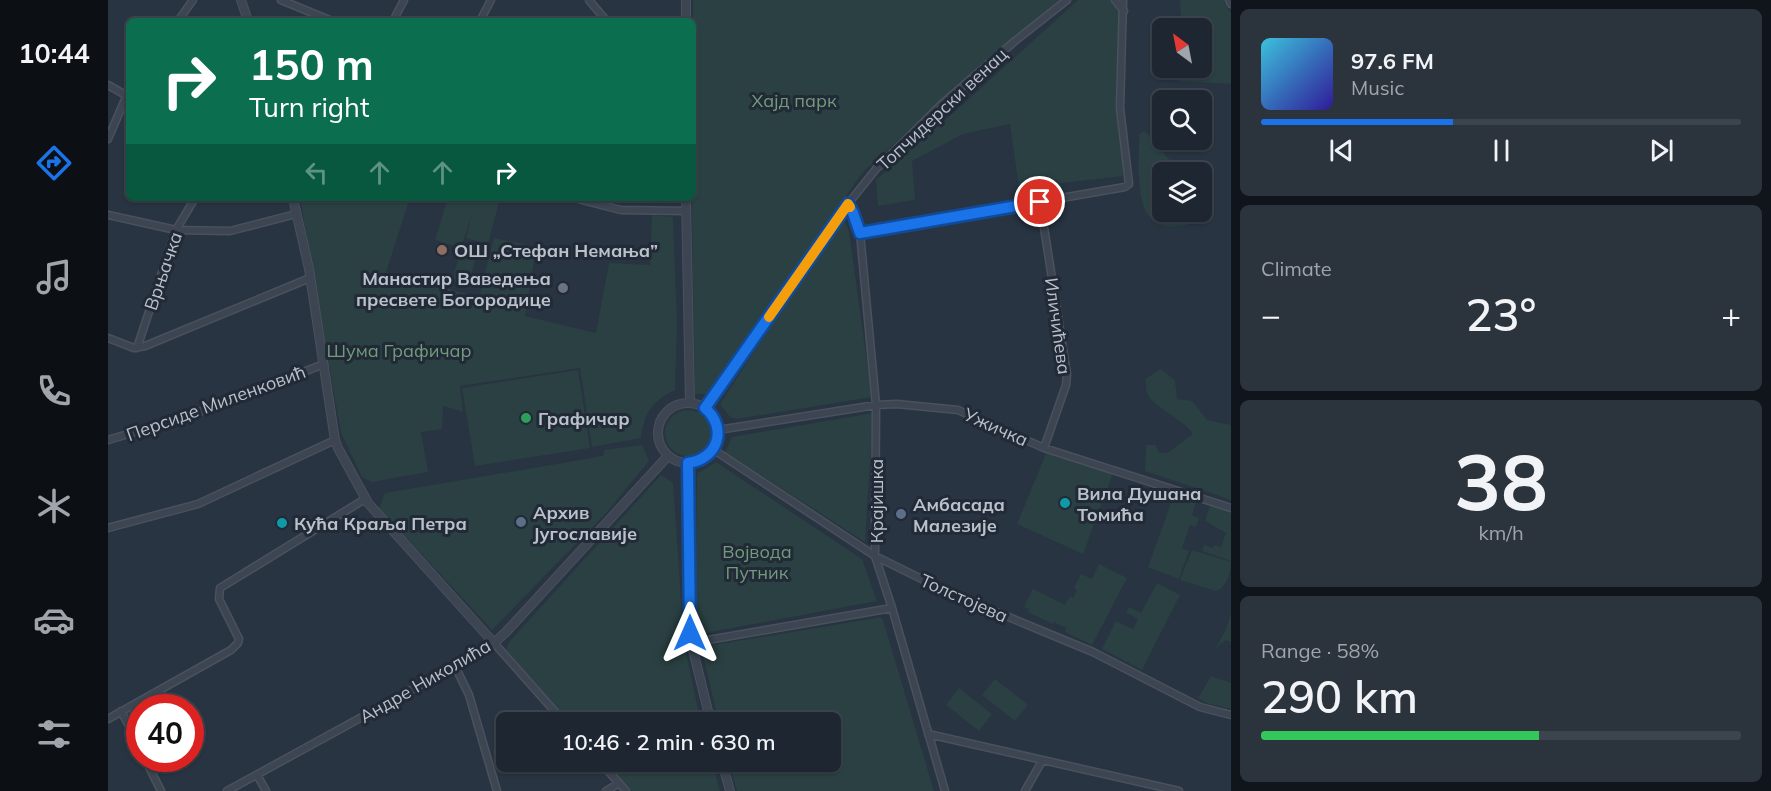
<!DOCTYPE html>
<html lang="en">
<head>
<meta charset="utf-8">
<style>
  :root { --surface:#1e2731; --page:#2b333d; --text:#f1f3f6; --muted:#a1a5ab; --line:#3c444d; --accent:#1a73e8 }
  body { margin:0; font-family:Mulish,sans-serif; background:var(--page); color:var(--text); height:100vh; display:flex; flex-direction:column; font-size:22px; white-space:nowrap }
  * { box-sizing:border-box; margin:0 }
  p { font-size:20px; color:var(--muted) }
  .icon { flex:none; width:33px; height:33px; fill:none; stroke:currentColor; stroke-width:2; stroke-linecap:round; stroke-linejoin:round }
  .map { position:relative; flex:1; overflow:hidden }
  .panel { display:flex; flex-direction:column; gap:9px; padding:9px; background:#10151b; width:540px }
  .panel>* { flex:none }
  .guide { position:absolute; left:18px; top:18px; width:570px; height:183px; border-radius:9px; box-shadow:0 2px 4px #0004,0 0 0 2px var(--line); background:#0b6e4f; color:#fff; overflow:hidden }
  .needle { width:39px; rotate:328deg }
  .tools { position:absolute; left:1044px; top:18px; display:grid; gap:12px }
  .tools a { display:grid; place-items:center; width:60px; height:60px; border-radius:9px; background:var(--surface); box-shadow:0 2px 4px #0004,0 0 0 2px var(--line); font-size:30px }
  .speed { position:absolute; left:18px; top:694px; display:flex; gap:12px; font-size:30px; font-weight:700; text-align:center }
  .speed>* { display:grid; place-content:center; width:78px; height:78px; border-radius:50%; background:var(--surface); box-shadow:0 2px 4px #0004,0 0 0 2px var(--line); line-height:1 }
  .speed .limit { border:9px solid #d22; background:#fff; color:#111 }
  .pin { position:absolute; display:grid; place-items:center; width:51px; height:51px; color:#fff; margin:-26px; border:3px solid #fff; border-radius:50%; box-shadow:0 2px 6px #0007 }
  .me { position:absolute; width:66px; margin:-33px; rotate:0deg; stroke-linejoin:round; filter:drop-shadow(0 0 4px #0008) }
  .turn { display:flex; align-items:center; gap:21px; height:126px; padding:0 24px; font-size:27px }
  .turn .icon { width:78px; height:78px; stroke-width:2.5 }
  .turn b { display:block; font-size:42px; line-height:51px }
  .lanes { display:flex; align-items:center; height:57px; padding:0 24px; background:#0003; justify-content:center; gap:30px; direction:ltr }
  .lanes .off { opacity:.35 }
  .big { font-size:45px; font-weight:600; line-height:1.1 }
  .panel .widget { flex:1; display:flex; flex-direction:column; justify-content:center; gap:9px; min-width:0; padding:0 21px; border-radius:9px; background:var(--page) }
  .panel .dial { align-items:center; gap:0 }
  .dial b { font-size:78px; line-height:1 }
  .song { display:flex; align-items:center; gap:18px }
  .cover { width:72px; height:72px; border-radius:9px; background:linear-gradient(135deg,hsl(190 70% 55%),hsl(250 70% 35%)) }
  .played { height:6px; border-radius:3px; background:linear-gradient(90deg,var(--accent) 40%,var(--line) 40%) }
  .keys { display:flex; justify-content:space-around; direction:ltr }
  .heat { display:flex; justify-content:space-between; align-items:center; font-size:33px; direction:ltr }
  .charge { height:9px; border-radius:4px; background:linear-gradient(90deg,#34c759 58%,var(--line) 0) }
  .trip { position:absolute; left:388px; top:712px; width:345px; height:60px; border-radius:9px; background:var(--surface); box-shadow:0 2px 4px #0004,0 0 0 2px var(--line); font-weight:600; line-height:60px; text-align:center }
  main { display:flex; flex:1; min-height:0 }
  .tab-bar { display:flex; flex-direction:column; width:108px; justify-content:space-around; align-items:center; background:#0c1014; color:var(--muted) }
  .tab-bar .icon { width:42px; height:42px }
  .tab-bar .active { color:var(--accent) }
  .tab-bar b { font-size:27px; color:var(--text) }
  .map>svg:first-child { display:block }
  .green { fill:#2a4042 }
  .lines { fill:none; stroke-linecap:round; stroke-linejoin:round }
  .minor-casing { stroke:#49515d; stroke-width:9 }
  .tertiary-casing { stroke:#49515d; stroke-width:10 }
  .minor { stroke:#3c4551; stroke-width:6 }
  .tertiary { stroke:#3c4551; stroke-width:8 }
  .route-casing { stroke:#114b97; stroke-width:15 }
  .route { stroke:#1a73e8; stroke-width:10 }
  .slow { stroke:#f59e0b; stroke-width:10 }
  .education-dot { fill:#8d6e63; stroke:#212a36; stroke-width:2 }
  .worship-dot { fill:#6b7280; stroke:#212a36; stroke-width:2 }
  .leisure-dot { fill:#2e9e5b; stroke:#212a36; stroke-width:2 }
  .culture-dot { fill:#0f9aa8; stroke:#212a36; stroke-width:2 }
  .service-dot { fill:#5c6f8a; stroke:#212a36; stroke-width:2 }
  .labels { text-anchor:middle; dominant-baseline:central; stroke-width:6; stroke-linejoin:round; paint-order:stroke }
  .park-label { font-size:18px; fill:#729b7a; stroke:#212a36 }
  .street-label { font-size:18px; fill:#b9c1cb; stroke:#212a36 }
  .poi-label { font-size:18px; font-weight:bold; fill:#b9c1cb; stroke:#212a36; text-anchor:start }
</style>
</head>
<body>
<main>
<nav class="tab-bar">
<b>10:44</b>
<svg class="icon active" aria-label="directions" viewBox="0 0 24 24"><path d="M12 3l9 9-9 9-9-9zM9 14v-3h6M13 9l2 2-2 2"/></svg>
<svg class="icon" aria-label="music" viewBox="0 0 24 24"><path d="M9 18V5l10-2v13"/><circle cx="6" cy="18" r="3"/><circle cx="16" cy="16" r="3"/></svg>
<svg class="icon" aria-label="phone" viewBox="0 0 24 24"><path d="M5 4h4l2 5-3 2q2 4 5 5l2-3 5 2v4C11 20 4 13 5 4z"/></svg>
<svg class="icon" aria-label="climate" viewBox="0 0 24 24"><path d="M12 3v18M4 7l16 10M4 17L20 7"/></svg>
<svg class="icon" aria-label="car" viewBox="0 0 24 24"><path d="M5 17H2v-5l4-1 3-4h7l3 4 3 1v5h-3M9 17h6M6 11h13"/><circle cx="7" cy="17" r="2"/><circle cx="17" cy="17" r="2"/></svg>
<svg class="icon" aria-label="filters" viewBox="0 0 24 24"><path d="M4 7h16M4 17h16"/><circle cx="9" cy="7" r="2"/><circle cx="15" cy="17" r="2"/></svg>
</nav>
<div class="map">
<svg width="1123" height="791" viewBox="0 0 1123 791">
  <rect width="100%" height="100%" fill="#283441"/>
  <!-- green -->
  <path class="green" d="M585,0h367l-116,98 -82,75 -153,221h-14l-3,-180z
    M970,0h33l9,13 -2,78 5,85 -104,12 -9,-64 -47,10 -51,27 3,39 -37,6 -2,-26 84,-73z
    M1072,0h43l8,13v71l-53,-3 2,-13h22v-40h-20z
    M1037,131l35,41h-18v40h40l-14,13c-8,1 -20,3 -28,0 -28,-11 -20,-66 -21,-91z
    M192,198h110l-24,74 93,25 15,-59 44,9 -2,1 -11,68 71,17 13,-70 41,2 2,-50 21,2 4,106 -2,67c-23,11 -31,23 -34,48l-49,9 -12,-79 -120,18 3,26 -20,-6 -1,23 -21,3 7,40 -56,10 -10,-5 -21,-44z
    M340,198h52l-12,46 -22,-6 6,-24 -11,34 -26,-8z
    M735,215l6,17 23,165 -135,22 -7,-2 -10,-13z
    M352,252l16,4 -7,29 -17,-4z
    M1053,369l14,11 2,19 15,2 15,19 24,5v75l-86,-29 1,-26h10l2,7 9,1 26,-19c-10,-15 -40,-27 -46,-41 -1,-4 -1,-10 -2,-14z
    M470,370l12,78 -115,18 -13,-78z
    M557 433a23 23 0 1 1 46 0a23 23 0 1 1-46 0Z
    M765,413l-8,129 -140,-90 7,-15z
    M534,445l7,16 -43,52 -114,117 -113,-122 6,-15 207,-35 12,-3v-5z
    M939,451l66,22 -30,81 -66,-30z
    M608,462l146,97 15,42 -182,34 2,-159 1,-3z
    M553,475l12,8 11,160 17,80h-130l-65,-73 3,-8z
    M1067,492l22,8 -5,15 7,3 -3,9 -6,-2 -8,23 7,3 -10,28 -31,-12z
    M1102,505l21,7v49l-29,-10 2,-6 9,3 1,-3 7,2 5,-14 -21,-12z
    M1084,550l39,12c0,11 -5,26 -15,29l-36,-11z
    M991,564l28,14 -35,67 -27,-13 1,-4 -12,-6 -1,2 -25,-12 1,-3 -5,-2 9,-18 32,16 5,-9 3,2 4,-8 -3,-2 7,-14 11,5z
    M1049,583l23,12 -38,75 -40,-21 14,-28 17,8 5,-10 -12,-7 3,-5 12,6z
    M1123,613v29l-6,-2 -2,3h-2l-4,6 -1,-1 10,-19z
    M774,617l52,174h-197l-8,-29h102v-39h-112l-18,-76z
    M1103,676l20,7v26l-25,-6 -8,-5z
    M887,679l33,26 -13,16 -33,-26z
    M851,688l33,26 -13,17 -33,-26z
    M497,762h107l8,29h-88z"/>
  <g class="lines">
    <defs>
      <path id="minor" d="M173,0l51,21
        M481,0l15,18
        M1007,0l9,11
        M1121,0l2,4
        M70,21l15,-21
        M285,21l11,-21
        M372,21l11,-21
        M0,85l21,12
        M0,139l21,-49
        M466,198l47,12 65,1
        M932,202l27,172 -1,11 -22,63
        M740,204l5,9 7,20 16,172 -1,151 17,52 53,183
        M0,215l68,15 54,1 66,-17
        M752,233l265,-46 4,-3 -9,-76 3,-108
        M0,338l26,10 11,-2 165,-68
        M29,348l39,-118 19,-32
        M597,408l143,-204 28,-35 66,-65 73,-63 52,-41
        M610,430l158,-25 21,-1 61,6 86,38 187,60
        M0,440l81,-24 135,-52
        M606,450l161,106 73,36 145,60 107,55 31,8
        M0,528l90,-24 137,-64
        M583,643l201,-35
        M347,666l14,29 28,96
        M13,711l19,36
        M0,719l123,-69 7,-7 1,-4 -20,-40 1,-11 145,-89
        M820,734l251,57
        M37,759l16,32
        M492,762l26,29
        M149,775l9,16
        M119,791l228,-125 39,-23 71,80
        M498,791l13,-8
        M917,791l17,-30"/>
      <path id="tertiary" d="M133,0l7,21
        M578,0v21
        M185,198l16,71 26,171 3,8 30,55 126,140 12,-11 162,-176
        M578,198l4,205
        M550 433a30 30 0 1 1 60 0a30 30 0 1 1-60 0Z
        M580,463l2,175 21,85
        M614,762l8,29"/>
    </defs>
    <!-- minor casing -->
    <use href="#minor" class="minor-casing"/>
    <!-- tertiary casing -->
    <use href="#tertiary" class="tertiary-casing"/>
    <!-- minor -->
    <use href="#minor" class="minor"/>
    <!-- tertiary -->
    <use href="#tertiary" class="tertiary"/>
  </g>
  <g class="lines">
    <defs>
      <path id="route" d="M582,633l-2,-170c30,-4 40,-35 17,-55l143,-204 5,9 7,20 180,-31"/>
    </defs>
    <!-- route casing -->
    <use href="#route" class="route-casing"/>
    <!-- route -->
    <use href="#route" class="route"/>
    <!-- slow -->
    <path class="slow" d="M661,317l79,-113 2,3"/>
  </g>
  <!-- markers -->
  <circle class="education-dot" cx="334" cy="250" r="6"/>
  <circle class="worship-dot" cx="455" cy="288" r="6"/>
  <circle class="leisure-dot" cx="418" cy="418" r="6"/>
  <g class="culture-dot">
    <circle cx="957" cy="503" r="6"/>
    <circle cx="174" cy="523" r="6"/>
  </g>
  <g class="service-dot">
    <circle cx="793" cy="514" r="6"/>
    <circle cx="413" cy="522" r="6"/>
  </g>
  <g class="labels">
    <!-- park labels -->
    <g class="park-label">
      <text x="686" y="100">Хајд парк</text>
      <text x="291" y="350">Шума Графичар</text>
      <text x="649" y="551">Војвода<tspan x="649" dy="21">Путник</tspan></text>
    </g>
    <!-- street labels -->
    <g class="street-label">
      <text transform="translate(834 109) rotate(-43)">Топчидерски венац</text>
      <text transform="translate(55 271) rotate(-71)">Врњачка</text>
      <text transform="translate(950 326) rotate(82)">Иличићева</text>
      <text transform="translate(108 403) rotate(-20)">Персиде Миленковић</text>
      <text transform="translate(888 427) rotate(24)">Ужичка</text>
      <text transform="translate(768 501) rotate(-90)">Крајишка</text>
      <text transform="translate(856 598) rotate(24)">Толстојева</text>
      <text transform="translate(317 681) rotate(-30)">Андре Николића</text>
    </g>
    <!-- poi labels -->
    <g class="poi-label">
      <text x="346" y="250">ОШ „Стефан Немања”</text>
      <text x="443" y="278" text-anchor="end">Манастир Ваведења<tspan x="443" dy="21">пресвете Богородице</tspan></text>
      <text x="430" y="418">Графичар</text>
      <text x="969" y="493">Вила Душана<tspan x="969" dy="21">Томића</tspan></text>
      <text x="805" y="504">Амбасада<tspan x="805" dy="21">Малезије</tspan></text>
      <text x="425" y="512">Архив<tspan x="425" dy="21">Југославије</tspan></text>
      <text x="186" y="523">Кућа Краља Петра</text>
    </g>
  </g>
</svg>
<div class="tools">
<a><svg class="needle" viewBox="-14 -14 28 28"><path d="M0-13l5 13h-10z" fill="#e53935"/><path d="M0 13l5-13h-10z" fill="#a1a5ab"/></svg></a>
<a><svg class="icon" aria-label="search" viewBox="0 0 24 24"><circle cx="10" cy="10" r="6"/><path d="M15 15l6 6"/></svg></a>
<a><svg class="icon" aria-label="layers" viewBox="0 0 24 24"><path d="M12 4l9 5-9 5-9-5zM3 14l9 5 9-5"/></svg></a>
</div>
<div class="speed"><div class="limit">40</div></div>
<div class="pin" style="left:932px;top:202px;background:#d93025"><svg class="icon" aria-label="arrive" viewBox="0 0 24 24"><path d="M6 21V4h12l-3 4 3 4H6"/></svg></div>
<svg class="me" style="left:582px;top:633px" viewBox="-20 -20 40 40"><path d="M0-17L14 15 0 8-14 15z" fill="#1a73e8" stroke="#fff" stroke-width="4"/></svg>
<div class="trip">10:46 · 2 min · 630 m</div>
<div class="guide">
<div class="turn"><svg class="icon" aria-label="right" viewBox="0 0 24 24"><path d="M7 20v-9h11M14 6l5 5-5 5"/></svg><div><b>150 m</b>Turn right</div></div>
<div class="lanes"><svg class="icon off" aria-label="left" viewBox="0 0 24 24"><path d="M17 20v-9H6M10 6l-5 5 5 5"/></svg><svg class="icon off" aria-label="ahead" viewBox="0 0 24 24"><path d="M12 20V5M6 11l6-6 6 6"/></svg><svg class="icon off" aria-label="ahead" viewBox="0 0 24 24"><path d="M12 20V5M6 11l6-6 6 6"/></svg><svg class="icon" aria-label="right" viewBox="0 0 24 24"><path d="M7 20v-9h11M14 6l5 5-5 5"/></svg></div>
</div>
</div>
<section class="panel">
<div class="widget">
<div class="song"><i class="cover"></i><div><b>97.6 FM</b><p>Music</p></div></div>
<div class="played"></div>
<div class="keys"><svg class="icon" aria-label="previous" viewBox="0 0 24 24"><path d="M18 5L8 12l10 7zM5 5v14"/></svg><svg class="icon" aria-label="pause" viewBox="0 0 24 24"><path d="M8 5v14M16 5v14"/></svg><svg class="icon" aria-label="next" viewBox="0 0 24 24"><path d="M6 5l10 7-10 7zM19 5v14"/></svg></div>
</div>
<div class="widget"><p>Climate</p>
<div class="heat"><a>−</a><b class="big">23°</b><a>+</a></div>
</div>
<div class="widget dial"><b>38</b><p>km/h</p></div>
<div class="widget"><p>Range · 58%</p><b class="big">290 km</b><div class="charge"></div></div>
</section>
</main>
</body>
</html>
